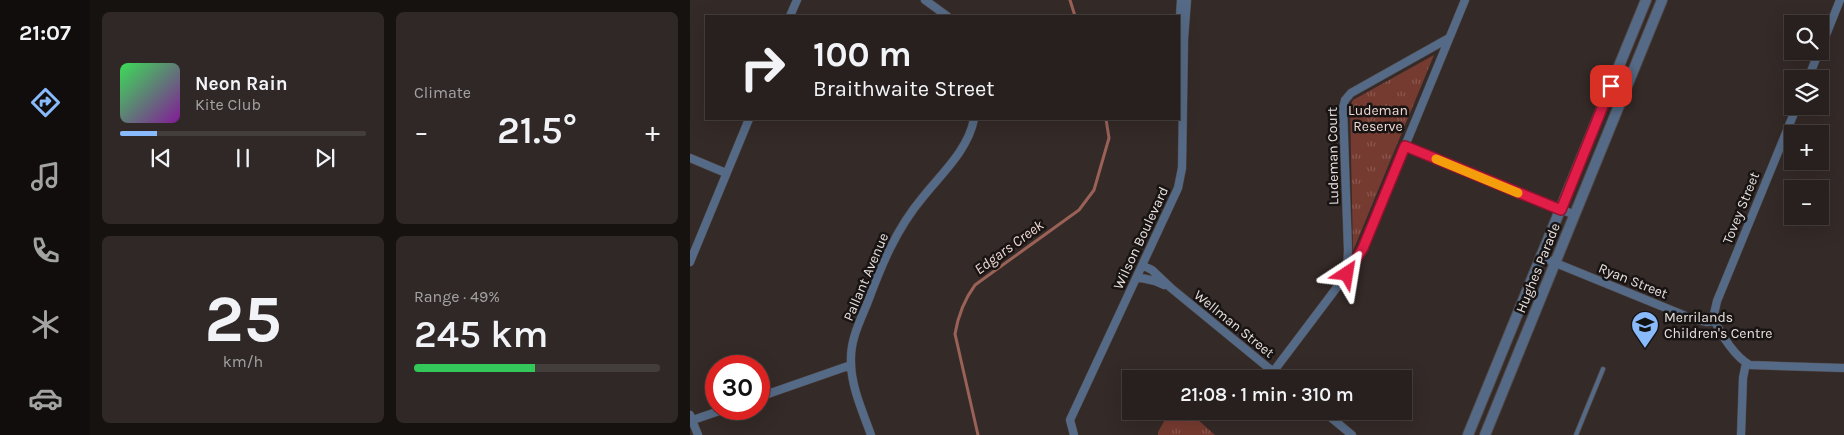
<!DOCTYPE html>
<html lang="en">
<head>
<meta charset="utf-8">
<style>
  :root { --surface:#27201e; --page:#2f2827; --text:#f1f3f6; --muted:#a4a3a4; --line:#433e3c; --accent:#88bafc }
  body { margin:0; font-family:Karla,sans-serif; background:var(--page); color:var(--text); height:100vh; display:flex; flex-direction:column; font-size:19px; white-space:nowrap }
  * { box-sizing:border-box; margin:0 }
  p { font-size:16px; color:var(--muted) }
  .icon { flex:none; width:28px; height:28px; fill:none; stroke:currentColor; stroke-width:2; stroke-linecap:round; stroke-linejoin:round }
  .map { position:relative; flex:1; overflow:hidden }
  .sheet { display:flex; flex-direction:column; gap:12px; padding:12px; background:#151210; width:600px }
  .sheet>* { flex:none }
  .guide { position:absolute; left:15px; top:15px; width:475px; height:105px; border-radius:0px; box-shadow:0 5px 20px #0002,0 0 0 1px var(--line); background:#27201e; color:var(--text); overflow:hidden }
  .tools { position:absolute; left:1094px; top:15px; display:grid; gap:10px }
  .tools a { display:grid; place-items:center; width:45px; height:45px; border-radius:0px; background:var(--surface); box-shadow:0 5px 20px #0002,0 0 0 1px var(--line); font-size:25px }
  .speed { position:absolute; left:15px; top:355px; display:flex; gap:10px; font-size:25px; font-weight:700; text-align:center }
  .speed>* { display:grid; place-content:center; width:65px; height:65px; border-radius:50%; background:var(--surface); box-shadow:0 5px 20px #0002,0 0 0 1px var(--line); line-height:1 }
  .speed .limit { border:8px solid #d22; background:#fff; color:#111 }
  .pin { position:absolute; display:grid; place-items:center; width:42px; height:42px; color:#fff; margin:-21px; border-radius:10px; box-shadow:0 2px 8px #0006 }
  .me { position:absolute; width:55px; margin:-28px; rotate:33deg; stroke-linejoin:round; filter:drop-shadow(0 0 4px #0008) }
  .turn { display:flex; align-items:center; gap:18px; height:105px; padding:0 25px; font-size:22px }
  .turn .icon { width:65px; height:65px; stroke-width:2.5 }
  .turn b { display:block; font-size:35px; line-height:42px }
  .big { font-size:38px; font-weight:600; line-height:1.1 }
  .sheet .widget { flex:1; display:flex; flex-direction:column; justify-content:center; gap:8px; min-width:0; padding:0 18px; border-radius:8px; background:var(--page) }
  .sheet .dial { align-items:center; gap:0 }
  .dial b { font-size:65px; line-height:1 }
  .song { display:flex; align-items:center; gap:15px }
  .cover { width:60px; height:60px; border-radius:8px; background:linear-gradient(135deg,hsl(130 70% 55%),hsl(290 70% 35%)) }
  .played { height:5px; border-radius:2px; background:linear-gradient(90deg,var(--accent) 15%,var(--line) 15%) }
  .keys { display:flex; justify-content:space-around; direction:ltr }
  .heat { display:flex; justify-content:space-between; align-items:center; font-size:28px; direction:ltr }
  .charge { height:8px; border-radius:4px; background:linear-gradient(90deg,#34c759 49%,var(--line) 0) }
  .sheet .tiles { flex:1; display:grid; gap:12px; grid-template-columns:repeat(2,1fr) }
  .trip { position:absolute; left:432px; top:370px; width:290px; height:50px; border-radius:0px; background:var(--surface); box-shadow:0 5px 20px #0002,0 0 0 1px var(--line); font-weight:600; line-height:50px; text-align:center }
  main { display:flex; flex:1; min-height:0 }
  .tabs { display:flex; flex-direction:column; width:90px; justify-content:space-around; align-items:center; background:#100d0c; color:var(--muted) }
  .tabs .icon { width:35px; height:35px }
  .tabs .on { color:var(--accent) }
  .tabs b { font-size:22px; color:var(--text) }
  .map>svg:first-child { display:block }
  .park { fill:url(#park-tufts) }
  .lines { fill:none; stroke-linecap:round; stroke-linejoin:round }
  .stream { stroke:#9a6157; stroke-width:3 }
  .service-casing { stroke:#514745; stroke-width:5.5 }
  .minor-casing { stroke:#514745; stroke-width:9 }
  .tertiary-casing { stroke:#514745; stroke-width:12 }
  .service { stroke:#556a86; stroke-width:4 }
  .minor { stroke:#556a86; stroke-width:8 }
  .tertiary { stroke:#556a86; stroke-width:10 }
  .route-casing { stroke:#92132f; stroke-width:12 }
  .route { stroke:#e11d48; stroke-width:9 }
  .slow { stroke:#f59e0b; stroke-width:9 }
  .labels { text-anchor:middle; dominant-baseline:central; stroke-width:5; stroke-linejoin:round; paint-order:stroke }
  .park-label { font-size:14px; fill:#f1d8d3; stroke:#181413 }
  .street-label { font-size:14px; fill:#e8e1df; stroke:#181413 }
  .poi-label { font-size:14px; fill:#e8e1df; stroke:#181413; text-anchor:start }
  .water-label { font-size:15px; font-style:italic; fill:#efd6d1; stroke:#181413 }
</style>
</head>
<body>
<main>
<nav class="tabs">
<b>21:07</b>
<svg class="icon on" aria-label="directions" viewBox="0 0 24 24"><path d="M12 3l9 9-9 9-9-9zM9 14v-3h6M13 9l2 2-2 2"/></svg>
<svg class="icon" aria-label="music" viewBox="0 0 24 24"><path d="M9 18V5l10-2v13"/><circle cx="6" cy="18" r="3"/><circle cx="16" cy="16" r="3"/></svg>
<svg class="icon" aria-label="phone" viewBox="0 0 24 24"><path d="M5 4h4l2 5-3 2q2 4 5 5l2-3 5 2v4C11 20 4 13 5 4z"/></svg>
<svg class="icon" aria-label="climate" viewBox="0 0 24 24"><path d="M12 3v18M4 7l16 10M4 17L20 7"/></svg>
<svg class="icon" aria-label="car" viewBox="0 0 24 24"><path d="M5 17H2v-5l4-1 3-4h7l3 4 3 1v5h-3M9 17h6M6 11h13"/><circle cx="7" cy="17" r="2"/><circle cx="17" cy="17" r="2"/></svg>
</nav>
<section class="sheet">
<div class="tiles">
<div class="widget">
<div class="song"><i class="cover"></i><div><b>Neon Rain</b><p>Kite Club</p></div></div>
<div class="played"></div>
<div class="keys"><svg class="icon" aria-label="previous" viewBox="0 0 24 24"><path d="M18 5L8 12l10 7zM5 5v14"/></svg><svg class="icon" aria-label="pause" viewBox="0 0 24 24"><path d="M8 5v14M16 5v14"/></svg><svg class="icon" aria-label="next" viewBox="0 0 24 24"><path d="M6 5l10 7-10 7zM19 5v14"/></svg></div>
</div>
<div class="widget"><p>Climate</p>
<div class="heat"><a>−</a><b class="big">21.5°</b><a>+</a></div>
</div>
<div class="widget dial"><b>25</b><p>km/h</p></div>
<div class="widget"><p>Range · 49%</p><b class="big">245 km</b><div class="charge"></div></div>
</div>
</section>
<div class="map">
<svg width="1154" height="435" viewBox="0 0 1154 435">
  <defs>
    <pattern id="park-tufts" width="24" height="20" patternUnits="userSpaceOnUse" patternTransform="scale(1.25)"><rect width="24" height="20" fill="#763b30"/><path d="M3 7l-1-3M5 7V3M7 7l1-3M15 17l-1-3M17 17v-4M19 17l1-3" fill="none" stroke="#8a574e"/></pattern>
  </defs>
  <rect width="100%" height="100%" fill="#342a28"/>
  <!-- park -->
  <path class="park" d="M744,55l-81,196 -3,-145 3,-6z
    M480,411h18l27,24h-57v-3z"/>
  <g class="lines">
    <!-- stream -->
    <path class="stream" d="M380,0l5,16
      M288,435l-23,-101c3,-18 9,-34 20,-49l104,-75 15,-20 15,-52 -3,-19"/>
    <defs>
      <path id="service" d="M886,435l27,-66"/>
      <path id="minor" d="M235,0l22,16
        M491,0l-1,17 2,13
        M100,16l7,-16
        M1130,50l20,-50
        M1118,79l11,-28
        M715,146l170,69
        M0,158l36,15
        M851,257l152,62 14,3 8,-1c6,14 21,37 35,44l94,3
        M0,262l59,-143
        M452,265l10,5 19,18 111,91
        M657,273l1,-23 -5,-142 2,-8 6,-7 98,-55
        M447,277l18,4 9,4
        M1025,321l-1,-7 3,-13 80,-195
        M583,372l74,-98 16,-26 102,-248
        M69,397l92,-32
        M633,411l29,24
        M0,415l8,20
        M0,421l35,-12
        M181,435c-8,-23 -20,-48 -20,-73 -1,-21 8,-39 16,-58 14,-38 29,-75 56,-107 19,-24 45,-47 51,-78
        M384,435l-4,-15 108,-232 4,-20 2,-129 3,-39
        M1051,435l2,-57 3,-15"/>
      <path id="tertiary" d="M778,435l178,-435
        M795,435l177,-435"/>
    </defs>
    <!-- service casing -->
    <use href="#service" class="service-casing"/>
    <!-- minor casing -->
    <use href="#minor" class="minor-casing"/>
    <!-- tertiary casing -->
    <use href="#tertiary" class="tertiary-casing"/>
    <!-- service -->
    <use href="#service" class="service"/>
    <!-- minor -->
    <use href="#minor" class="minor"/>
    <!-- tertiary -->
    <use href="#tertiary" class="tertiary"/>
  </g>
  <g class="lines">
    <defs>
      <path id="route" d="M657,274l16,-26 42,-102 156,64 50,-124"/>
    </defs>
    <!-- route casing -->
    <use href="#route" class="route-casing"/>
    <!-- route -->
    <use href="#route" class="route"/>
    <!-- slow -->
    <path class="slow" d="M746,159l82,34"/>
  </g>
  <!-- icons -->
  <defs>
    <symbol id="school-pin" viewBox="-11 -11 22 30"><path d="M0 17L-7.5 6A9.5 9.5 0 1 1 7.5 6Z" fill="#88bafc" stroke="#181413"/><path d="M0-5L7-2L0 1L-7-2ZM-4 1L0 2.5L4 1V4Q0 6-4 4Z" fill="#111"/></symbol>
  </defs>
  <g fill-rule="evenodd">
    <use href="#school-pin" x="939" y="309" width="32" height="43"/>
  </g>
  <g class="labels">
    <!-- park labels -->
    <g class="park-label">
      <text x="688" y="110">Ludeman<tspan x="688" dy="16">Reserve</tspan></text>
    </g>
    <!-- street labels -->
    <g class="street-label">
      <text transform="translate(643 156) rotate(-91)">Ludeman Court</text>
      <text transform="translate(1051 208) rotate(-68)">Tovey Street</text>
      <text transform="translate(451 238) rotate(-65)">Wilson Boulevard</text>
      <text transform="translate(848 268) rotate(-68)">Hughes Parade</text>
      <text transform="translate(176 277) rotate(-67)">Pallant Avenue</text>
      <text transform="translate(943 281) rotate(22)">Ryan Street</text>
      <text transform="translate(544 324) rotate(39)">Wellman Street</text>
    </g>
    <!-- poi labels -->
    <g class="poi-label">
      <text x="974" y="317">Merrilands<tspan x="974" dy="16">Children's Centre</tspan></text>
    </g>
    <!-- water labels -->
    <g class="water-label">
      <text transform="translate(319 247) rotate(-36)">Edgars Creek</text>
    </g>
  </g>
</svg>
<div class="tools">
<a><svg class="icon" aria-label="search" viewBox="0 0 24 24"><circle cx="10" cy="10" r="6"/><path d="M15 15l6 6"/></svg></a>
<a><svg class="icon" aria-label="layers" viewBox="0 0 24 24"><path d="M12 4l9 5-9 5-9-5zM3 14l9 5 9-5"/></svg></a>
<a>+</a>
<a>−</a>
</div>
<div class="speed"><div class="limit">30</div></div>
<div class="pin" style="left:921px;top:86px;background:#d93025"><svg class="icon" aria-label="arrive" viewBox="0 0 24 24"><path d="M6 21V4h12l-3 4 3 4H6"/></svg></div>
<svg class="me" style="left:657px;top:274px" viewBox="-20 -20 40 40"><path d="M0-17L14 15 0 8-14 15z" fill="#e11d48" stroke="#fff" stroke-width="4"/></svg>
<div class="trip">21:08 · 1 min · 310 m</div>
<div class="guide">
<div class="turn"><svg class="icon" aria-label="right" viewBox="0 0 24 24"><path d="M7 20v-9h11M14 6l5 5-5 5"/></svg><div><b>100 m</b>Braithwaite Street</div></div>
</div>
</div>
</main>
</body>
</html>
